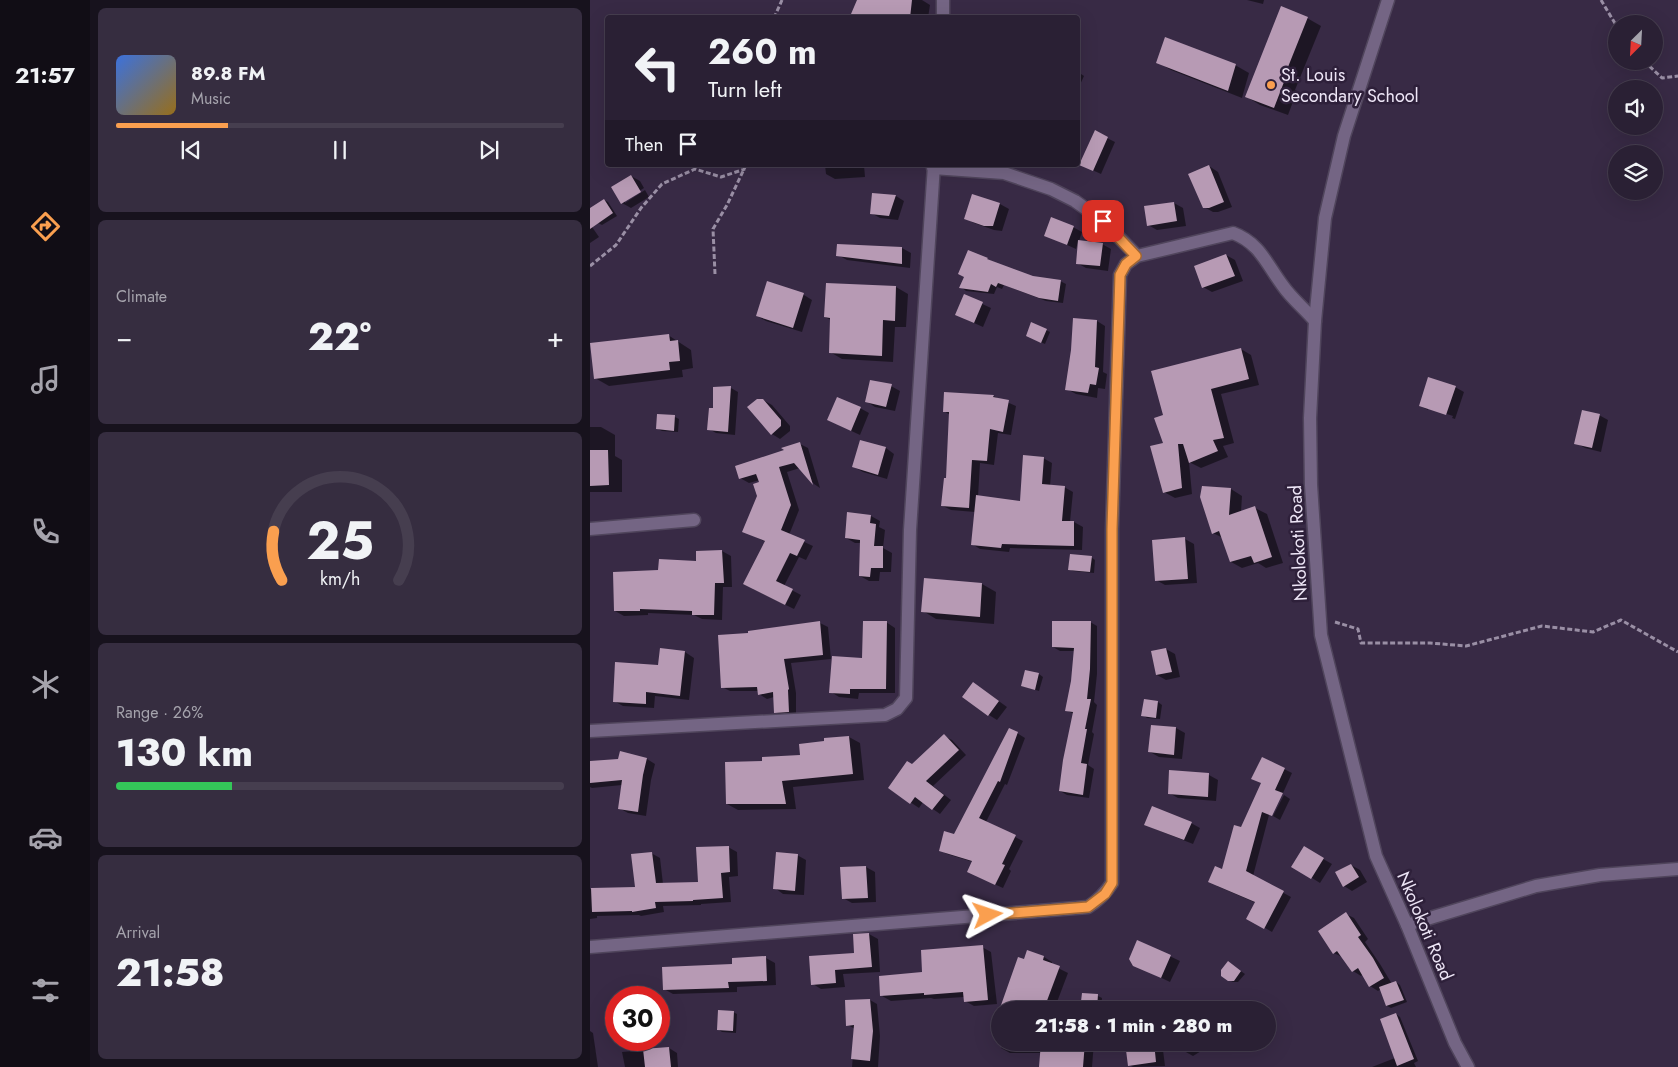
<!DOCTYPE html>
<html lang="en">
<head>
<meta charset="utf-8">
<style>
  :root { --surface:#2a2034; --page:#362d40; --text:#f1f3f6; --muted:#a5a3ac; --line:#463e4f; --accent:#fa9f4f }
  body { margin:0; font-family:Jost,sans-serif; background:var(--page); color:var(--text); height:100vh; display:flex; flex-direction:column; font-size:19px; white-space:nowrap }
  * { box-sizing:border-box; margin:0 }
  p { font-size:16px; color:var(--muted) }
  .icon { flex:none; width:28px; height:28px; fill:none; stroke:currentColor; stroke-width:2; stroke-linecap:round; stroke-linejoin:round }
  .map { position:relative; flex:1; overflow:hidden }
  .drawer { display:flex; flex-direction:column; gap:8px; padding:8px; background:#17121d; width:500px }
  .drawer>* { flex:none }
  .guide { position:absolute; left:15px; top:15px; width:475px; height:152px; border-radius:5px; box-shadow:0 5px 20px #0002,0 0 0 1px var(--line); background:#2a2034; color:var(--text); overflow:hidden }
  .needle { width:32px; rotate:204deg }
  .controls { position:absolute; left:1018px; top:15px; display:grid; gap:10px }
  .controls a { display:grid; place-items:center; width:55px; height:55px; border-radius:50%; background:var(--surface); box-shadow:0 5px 20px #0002,0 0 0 1px var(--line); font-size:25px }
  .speed { position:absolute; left:15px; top:986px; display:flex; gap:10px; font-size:25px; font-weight:700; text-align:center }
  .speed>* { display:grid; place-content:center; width:65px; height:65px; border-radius:50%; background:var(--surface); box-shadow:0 5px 20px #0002,0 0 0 1px var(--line); line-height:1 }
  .speed .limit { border:8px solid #d22; background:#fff; color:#111 }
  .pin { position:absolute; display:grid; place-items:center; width:42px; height:42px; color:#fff; margin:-21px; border-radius:10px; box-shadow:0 2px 8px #0006 }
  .me { position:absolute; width:55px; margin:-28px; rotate:85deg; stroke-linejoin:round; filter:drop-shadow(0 0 4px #0008) }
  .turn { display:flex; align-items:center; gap:18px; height:105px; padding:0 20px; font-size:22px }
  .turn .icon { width:65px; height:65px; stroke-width:2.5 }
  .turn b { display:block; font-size:35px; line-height:42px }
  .then { display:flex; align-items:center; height:48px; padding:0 20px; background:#0003; gap:10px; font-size:19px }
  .big { font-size:38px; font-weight:800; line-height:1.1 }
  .drawer .widget { flex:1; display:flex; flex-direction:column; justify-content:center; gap:8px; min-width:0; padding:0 18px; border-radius:8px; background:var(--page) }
  .drawer .dial { align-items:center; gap:0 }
  .dial svg { height:130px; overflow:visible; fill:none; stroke:var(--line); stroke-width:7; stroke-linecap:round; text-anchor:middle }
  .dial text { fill:var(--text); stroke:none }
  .song { display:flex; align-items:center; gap:15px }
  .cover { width:60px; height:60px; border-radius:8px; background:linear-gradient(135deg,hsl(220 70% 55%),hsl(40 70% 35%)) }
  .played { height:5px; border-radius:2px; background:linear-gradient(90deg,var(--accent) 25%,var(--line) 25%) }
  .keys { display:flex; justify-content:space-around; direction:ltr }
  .heat { display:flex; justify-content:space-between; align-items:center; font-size:28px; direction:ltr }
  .charge { height:8px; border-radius:4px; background:linear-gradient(90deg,#34c759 26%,var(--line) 0) }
  .trip { position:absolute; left:401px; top:1001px; width:285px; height:50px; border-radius:25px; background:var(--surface); box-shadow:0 5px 20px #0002,0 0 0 1px var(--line); font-weight:800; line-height:50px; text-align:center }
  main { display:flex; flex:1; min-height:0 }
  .menu { display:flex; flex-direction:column; width:90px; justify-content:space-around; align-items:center; background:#110d15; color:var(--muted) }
  .menu .icon { width:35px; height:35px }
  .menu .current { color:var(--accent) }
  .menu b { font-size:22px; color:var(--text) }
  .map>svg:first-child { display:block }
  .shadow { fill:#0007 }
  .building { fill:#b79ab4 }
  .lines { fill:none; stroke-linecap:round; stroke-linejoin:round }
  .street-casing { stroke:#50455c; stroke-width:15 }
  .secondary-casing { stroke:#50455c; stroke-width:15 }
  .path { stroke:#9a8fa5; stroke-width:3; stroke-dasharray:5 2.5; stroke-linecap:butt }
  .street { stroke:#746584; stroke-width:12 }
  .secondary { stroke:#746584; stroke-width:12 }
  .route-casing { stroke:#a26733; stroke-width:12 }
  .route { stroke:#fa9f4f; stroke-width:9 }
  .poi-dot { fill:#fa9f4f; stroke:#2e203a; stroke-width:2 }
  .labels { text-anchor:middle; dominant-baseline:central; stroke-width:5; stroke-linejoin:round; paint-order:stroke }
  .poi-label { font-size:18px; fill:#ede5f6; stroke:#2e203a; text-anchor:start }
  .street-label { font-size:18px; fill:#ede5f6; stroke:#2e203a }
</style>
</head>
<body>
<main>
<nav class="menu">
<b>21:57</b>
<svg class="icon current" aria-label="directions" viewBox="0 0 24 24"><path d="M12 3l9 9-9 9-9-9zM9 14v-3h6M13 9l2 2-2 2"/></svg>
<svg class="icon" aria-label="music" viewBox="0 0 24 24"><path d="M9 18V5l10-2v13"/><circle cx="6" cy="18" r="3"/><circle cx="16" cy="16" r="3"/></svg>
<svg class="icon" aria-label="phone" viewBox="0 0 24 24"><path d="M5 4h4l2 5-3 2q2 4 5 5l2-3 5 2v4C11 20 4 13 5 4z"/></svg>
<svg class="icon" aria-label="climate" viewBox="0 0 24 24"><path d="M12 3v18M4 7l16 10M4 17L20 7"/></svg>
<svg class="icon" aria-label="car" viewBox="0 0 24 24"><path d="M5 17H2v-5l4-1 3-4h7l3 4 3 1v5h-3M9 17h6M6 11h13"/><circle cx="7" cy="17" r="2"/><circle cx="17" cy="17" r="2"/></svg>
<svg class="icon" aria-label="filters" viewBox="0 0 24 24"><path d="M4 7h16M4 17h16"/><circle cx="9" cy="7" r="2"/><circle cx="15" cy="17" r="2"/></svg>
</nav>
<section class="drawer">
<div class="widget">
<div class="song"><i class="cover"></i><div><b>89.8 FM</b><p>Music</p></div></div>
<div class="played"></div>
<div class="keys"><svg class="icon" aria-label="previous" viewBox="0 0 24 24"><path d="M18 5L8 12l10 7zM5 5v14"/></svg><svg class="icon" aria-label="pause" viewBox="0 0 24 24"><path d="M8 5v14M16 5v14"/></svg><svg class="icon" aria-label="next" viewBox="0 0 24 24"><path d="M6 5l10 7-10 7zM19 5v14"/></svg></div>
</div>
<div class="widget"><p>Climate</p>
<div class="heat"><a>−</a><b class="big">22°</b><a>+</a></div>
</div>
<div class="widget dial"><svg viewBox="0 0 100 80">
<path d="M14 69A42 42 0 1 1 86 69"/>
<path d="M14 69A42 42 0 0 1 9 39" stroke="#fa9f4f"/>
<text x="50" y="56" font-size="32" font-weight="700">25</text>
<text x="50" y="72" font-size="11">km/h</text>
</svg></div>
<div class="widget"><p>Range · 26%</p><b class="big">130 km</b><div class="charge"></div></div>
<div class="widget"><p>Arrival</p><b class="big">21:58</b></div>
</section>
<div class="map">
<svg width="1088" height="1067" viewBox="0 0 1088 1067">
  <rect width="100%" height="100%" fill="#382a45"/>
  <!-- shadow -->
  <path class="shadow" d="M269,0h63l8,5 -2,13h-68z
    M657,0h17l-1,4z
    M717,18l14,8 -26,64 2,1 -9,24 -28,-10 -13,-8z
    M567,62l78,3 14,8 -7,25 -71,-28z
    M488,72l6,4 -6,13z
    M505,132l20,10 -14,32 -13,-6z
    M235,165h39l1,12 -30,2 -9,-5z
    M619,166l9,6 14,35 -14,5h-5l-9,-5z
    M41,176l9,5 4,7 -19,12v3l20,-13 4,7 -18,11 -9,-5z
    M283,194l23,2 8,5 -6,19 -18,-2 -9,-5z
    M383,195l27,9 9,5 -7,22 -8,-1 -20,-7 -9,-5z
    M14,200l4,2 9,14 -15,9 -4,-2 -8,-14z
    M584,203l9,5 3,18 -29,4 -9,-5 -3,-18z
    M0,224l9,13 -9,6z
    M483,227l9,5 -3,9 23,3 9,5 -3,22 -22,-3 -9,-5 1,-21 -2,7 -31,-14z
    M312,248l9,5 -1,15 -63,-8 -9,-5z
    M378,252l64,25 28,4 6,3 -3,19 -17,-2 -42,-16 -2,4 -5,-2 -3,7 -28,-3 -5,-4 4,-10z
    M636,255l9,5 8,21 -31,11 -9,-5z
    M178,283l36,12 8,5 -10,32 -36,-11 -9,-5z
    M306,287l12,7 -2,33h-11l-2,35 -51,-3 -12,-7 1,-32 -6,-3z
    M375,296l26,12 -8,19 -18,-8z
    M507,321l8,5 -2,46 4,2 -2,15 -7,-1 -1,10 -21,-4 -9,-5z
    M456,330l4,2 -5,12 -14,-6z
    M78,335l23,15 2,18 -11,2 1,7 -74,9 -14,-8z
    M651,349l10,6 8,30 -38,9 13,49 -11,3 5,11 -27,11 -12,-6 3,32 -17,4 -11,-6v-76z
    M301,386l9,5 -5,20 -20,-4 -9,-6z
    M865,387l9,5 -9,27 -3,-1 1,-2 -25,-8v2l-8,-4z
    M141,388l7,4 -3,43 -19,-2 -7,-4 6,-20z
    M403,396l23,10 -5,29 -13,-2 -4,32 -14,-2 -2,34 43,5 22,-44 9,5 -2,23 14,1 9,5 -3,30h4l9,5 -1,23 -72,-2 -1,4 -29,-3 -8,-5 3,-32 -24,-2 -8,-4 4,-27 3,-64 -6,-4z
    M173,400l9,5 18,21v5l-10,8 -8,-5z
    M270,408l9,5 -9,22 -32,-15z
    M1009,415l9,5 -7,32 -16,-4 -9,-5z
    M85,417l4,2 -1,13 -16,-1 -4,-2z
    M0,427h11l14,8v21l7,4v32h-32z
    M271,441l25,7 8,6 -7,25 -24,-7 -9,-5z
    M210,444l8,4 12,40 -6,-4 -14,-16 -13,4 12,38 -10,25 24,11 -7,14 -7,-3 -15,29 17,9 -7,14 -41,-20 13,-47 -22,-11 15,-35 2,-13 -1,-3 -11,3 -9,-5z
    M641,489l11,7 -1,16 14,-4 12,6 16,49 -17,5 -8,-5 -16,5 -11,-6 -8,-24 -10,-5z
    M281,516l9,5 -1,6 6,3 -2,18 9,5 -1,19h-11l-1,9h-10l-9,-5 1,-33h-6l-9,-5z
    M595,539l9,5 3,39 -32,2 -9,-5z
    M132,551l9,5 1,31h-9l-1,33 -20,-1 -8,-4 -46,-2v2l-24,1 -9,-5 45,-40 37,-9v-10z
    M501,557l4,3 -1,13 -21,-2 -4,-2z
    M335,579l57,5 14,8 -2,32 -58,-5 -13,-8z
    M296,622l9,6v65h-36l-1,6 -19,-2 -8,-5 33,-33z
    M500,622l7,4v48l-3,28 3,3 -5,27 2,2 -6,31 6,4 -5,29 -22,-3 -7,-4 14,-77 -8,-4 6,-29 3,-30h-15l-7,-4z
    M230,623l8,4 3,32 -40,4 5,30v23h-13l-8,-4 -1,-15 -7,2 -8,-5v-3h-29l-8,-4 28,-53 -1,-2z
    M576,649l9,5 5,23 -14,3 -9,-5z
    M95,652l9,6 -5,42 -34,-4 -1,12 -31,-2 -9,-5 45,-35z
    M449,674l4,3 -4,14 -17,-5z
    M392,689l25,18 -10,13 -8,-5z
    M568,702l4,3 -2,14 -13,-1 -4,-3z
    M586,728l9,5 -3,26 -23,-2 -9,-5z
    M427,733l8,5 -18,47 -2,-1 -19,38 37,19 -14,28 2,2 -8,17 -27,-12 -3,-14 -26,-8 -7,-4 15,-14z
    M354,736l8,4 14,15 -33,31 18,14 -11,14 -17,-12 -4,6 -30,-20z
    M259,737l11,6 4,37 -71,7 3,22 -58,1 -11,-6 36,-41 38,-7 25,-14z
    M672,758l30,15 -9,20 -14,22 -16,61 38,21 -19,35 -24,-14 8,-15 -39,-17 24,-58 22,-45z
    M57,759l8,5 -4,16 -5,36 -18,-3 -9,-5 3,-23 -30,3 -2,-1v-25z
    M581,771l38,4 9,5 -2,21 -38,-3 -9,-5z
    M694,795l6,4 -10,21 -7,-4z
    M601,823l9,5 -7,16 -38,-15 -9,-5z
    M138,847l9,5 1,24 -9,1 2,25 -30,2v1l-38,1 1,6 -23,4 -2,-1 -42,1v2l-7,1v-30h46l15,-36 9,5 3,26 36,-1z
    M714,848l28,16 -12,19 -27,-17z
    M207,855l9,5 -2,35 -21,-1 -8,-6z
    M761,865l9,5 7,12 -15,9 -8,-5z
    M276,867l9,5 1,30 -24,1 -9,-5z
    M756,914l8,4 14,21 -3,3 15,22 12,20 4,-2 4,3 7,17 -16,6 -4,-2 -6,-17 -3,2 -8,-5 -7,-12 -2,2 -8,-5 -11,-14 -8,-4z
    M279,934l9,5 2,33 -37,2 2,13 -24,2 -8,-5 42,-30 -1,-19z
    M548,941l42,20 -10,21 -36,-17z
    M392,947l9,5 6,52 -23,2 -9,-5 -1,-4 -30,2 -3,-1 -40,3 -9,-5 42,-23z
    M454,957l8,5v3l16,8 -14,37h-53l17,-52 7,3z
    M176,958l9,5 1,22 -39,2v5l-64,2 -9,-5 69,-24z
    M642,965l13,9 -7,8h-5l-4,-2z
    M493,994l15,2 4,2 -1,12h-12z
    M280,1000l7,4 3,32 -2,31h-26l3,-38 -7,-4z
    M620,1003l10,7h-22z
    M143,1012l4,2 -1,19 -14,-1 -4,-3z
    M806,1014l4,3 18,44 -4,2 2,4h-44l23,-9z
    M0,1031l3,2 5,34h-8z
    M411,1042h93l-2,25h-52l1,-14h-31l-9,-5z
    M536,1042h36l3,24 -32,1 -4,-2z
    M589,1042h37l-23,14 -9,-5z
    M79,1048l8,5 1,14h-53l-3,-15z"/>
  <!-- building -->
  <path class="building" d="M267,0h55l-2,18h-51l-8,-4z
    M691,6l27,11 -26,65h2l-10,26 -29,-11z
    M575,37l71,27 -8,27 -72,-28z
    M505,130l13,7 -15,34 -14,-6z
    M619,165l15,37 -15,6h-6l-15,-34z
    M41,175l10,17 -20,12 -10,-17z
    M282,193l24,2 -7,21 -19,-2z
    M382,194l28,9 -7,23h-9l-20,-7z
    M14,199l9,14 -23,16v-21z
    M584,202l3,19 -30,5 -3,-20z
    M461,217l23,9 -7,19 -23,-9z
    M488,240l25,3 -3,23 -24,-2z
    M247,244l65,3v17l-66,-8z
    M378,250l20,8 -1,1 46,17 28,4 -3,21 -19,-3 -41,-15 -2,4 -5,-3 -3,8 -29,-4 5,-11 -6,-3z
    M636,254l9,22 -33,12 -8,-22z
    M177,281l37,12 -11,35 -37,-12z
    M236,283l70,3 -1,35 -12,-1 -1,36 -53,-3 1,-35 -6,-1z
    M374,294l19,8 -9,21 -19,-8z
    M483,318l24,2 -2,47 4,1 -3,17 -6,-1 -2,9 -23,-3 6,-40z
    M441,322l16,7 -6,14 -15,-7z
    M79,334l1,7 8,-1 2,21 -11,1 1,8 -76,9 -4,-36z
    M651,348l8,31 -38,10 13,49 -11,2 5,11 -29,12 -6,-19h-5l4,44 -19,5 -13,-47 13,-3 -9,-25 9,-3 -12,-44z
    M838,377l28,9 -10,29 -27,-9z
    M280,380l22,4 -6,23 -21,-5z
    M141,386l-3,46 -21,-2 2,-22h4v-21z
    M354,392l50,3 -1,2 16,3 -6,32 -13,-3 -3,32 -15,-1 -3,48 -28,-2 3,-28h2l3,-66h-6z
    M247,397l24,10 -10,24 -24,-11z
    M167,399h6l18,21v6l-10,9 -24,-28z
    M992,410l18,4 -8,34 -18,-4z
    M67,414l18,1 -1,16 -18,-2z
    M270,440l26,7 -8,28 -26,-8z
    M210,442l13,43 -19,-22 -15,4 12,38 -10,25 24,10 -8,16 -7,-3 -14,28 17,8 -8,16 -42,-21 22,-43 -23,-9 15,-36 -4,-12 6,-2 -3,-8 -17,5 -4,-13 49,-16 -3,-2z
    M0,450h18l1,35 -19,1z
    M433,455l21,2 -2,27 23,2 -3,35h12v25l-72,-2 -1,4 -30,-3 5,-50 44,6z
    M612,486l29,2 -2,27 26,-9 17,51 -18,6 -3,-7 -21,6 -11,-31 -7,3 -12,-37z
    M257,512l24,3 -1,8 6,1 -2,22h9v22h-12l-1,9 -11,-1 1,-36 -15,-2z
    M595,537l3,42 -33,2 -3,-41z
    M132,550l2,33h-9l-1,32h-22v-4l-52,-2v2h-26l-1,-39 45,-2 1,-11 37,2v-10z
    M480,554l22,2 -2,16 -22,-2z
    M334,578l58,5 -2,34 -59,-5z
    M230,621l3,34 -39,4 5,30 -1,1 1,22 -15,1 -1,-21 -15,3 -1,-8 -36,1 -3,-53 30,-2v-2z
    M273,621h24l-1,68h-36v5l-21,-1 3,-37 30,2z
    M462,621h39l-1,48 -3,30h4l-6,30h2l-6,34 6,1 -4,31 -24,-4 4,-31 10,-48 -8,-1 6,-30 3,-33 -22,-1z
    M70,648l25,3 -5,45 -34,-4v12l-33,-2 2,-40 43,3z
    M576,648l6,24 -16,3 -5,-24z
    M435,670l14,3 -4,17 -14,-4z
    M383,682l26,19 -11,15 -26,-19z
    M554,699l14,2 -2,17 -15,-2z
    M561,725l25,2 -2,28 -26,-3z
    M419,728l9,4 -18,50 -2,-1 -19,37 37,17 -14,29 3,1 -10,20 -28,-13 5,-11 -33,-10 5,-20 10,3z
    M354,734l15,16 -33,31 18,14 -12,15 -17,-13 -5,7 -22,-16 19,-27 5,3z
    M259,736l4,38 -71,7 4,23h-60l-1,-42 37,-1v-4l38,-2 -1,-11 25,-3v-3z
    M30,751l27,7 -4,17 -5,37 -20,-3 4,-29 -32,3v-22l28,-2z
    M672,757l23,11 -10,22 8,3 -11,23 -10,-4 -16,59 38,20 -20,38 -18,-10 9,-17 -47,-20 7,-16 7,3 12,-44 7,2 20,-44 -10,-4z
    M579,770l40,3 -1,24 -40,-3z
    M562,806l40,16 -8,18 -40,-15z
    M139,846l1,26 -9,1 2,25 -30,2v1l-38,1 1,6 -24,4v-1l-40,1 -1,-24 44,-1 -4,-33 21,-2 4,31 42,-1 -2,-35z
    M714,846l20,12 -13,21 -20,-12z
    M186,852l22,2 -3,37 -22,-2z
    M761,864l8,13 -16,10 -8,-15z
    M276,866l2,32 -26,1 -2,-32z
    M756,912l15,23 -3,2 15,21 11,20 -15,9 -11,-19 -6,4 -15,-21 -4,3 -15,-23z
    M279,933l3,34 -37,3 1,13 -25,2 -2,-29 45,-3 -1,-19z
    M547,940l34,15 -10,23 -28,-12 -4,-7z
    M393,945l5,55 -24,2 -1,-10 -39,3v-2l-44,3 -1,-20 43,-4 -1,-22z
    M437,950l17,6 -1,4 17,6 -15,40 -45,2 18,-51 6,2z
    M176,956l1,25 -39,1 1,6 -66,2 -1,-23 70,-3v-6z
    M638,961l13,10 -7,10h-6l-7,-5v-6z
    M806,981l8,19 -18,6 -7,-19z
    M492,993l16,1 -1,16h-17z
    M280,999l3,32 -3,30 -19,-2 3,-34 -8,1 -1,-26z
    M128,1010l16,1 -1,20 -16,-1z
    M806,1013l18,46 -17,7 -17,-47z
    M451,1042h44l-2,25h-44z
    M535,1042h29l2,20 -28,4z
    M79,1047l2,20h-26l-2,-18z"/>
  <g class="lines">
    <defs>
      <path id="street" d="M353,18v-18
        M343,168l71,5 47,16 24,12 28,20 34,35
        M0,529l104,-9
        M0,731l295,-16 12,-6 9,-11 4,-168 24,-365
        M817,925l129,-39 64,-11 78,-6
        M0,947l498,-40c11,-7 17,-13 24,-24v-354l8,-254 6,-11 11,-8 96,-23c27,10 34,32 50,53 9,13 22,23 32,35"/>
      <path id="secondary" d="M798,0l-44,136 -19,82 -10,103 -5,97 1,67 10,150 55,221 31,69 48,118 13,24"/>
    </defs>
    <!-- street casing -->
    <use href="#street" class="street-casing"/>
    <!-- secondary casing -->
    <use href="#secondary" class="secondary-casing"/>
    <!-- path -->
    <path class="path" d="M1011,0l15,25
      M184,18l8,-18
      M1054,61l18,17 16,-2
      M0,266l26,-21 25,-37 21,-24 33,-15 26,8 24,-8
      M125,274l-2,-45 14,-24 19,-40
      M745,622l23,7 3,14h69l36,3 76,-20 51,6 28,-12 57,32"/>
    <!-- street -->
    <use href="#street" class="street"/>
    <!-- secondary -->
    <use href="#secondary" class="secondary"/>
  </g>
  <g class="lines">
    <defs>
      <path id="route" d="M398,915l100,-8 17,-13 7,-11v-354l8,-254 6,-11 10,-8 -33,-35"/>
    </defs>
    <!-- route casing -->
    <use href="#route" class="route-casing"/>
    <!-- route -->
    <use href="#route" class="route"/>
  </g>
  <!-- markers -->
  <circle class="poi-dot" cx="681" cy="85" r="5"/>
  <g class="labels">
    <!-- poi labels -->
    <g class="poi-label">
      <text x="691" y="75">St. Louis<tspan x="691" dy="21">Secondary School</tspan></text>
    </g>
    <!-- street labels -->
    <g class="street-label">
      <text transform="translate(708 543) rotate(-93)">Nkolokoti Road</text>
      <text transform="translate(835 926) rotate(67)">Nkolokoti Road</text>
    </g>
  </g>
</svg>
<div class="controls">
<a><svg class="needle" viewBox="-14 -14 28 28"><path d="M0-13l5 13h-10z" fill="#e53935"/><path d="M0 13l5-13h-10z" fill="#a5a3ac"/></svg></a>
<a><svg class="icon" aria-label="sound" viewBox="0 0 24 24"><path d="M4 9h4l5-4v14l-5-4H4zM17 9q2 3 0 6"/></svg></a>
<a><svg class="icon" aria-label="layers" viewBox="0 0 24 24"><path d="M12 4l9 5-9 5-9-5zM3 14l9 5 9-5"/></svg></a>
</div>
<div class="speed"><div class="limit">30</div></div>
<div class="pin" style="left:513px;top:221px;background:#d93025"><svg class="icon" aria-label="arrive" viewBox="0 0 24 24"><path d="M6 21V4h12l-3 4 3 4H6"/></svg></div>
<svg class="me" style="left:398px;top:915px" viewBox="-20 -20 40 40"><path d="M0-17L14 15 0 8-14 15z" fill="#fa9f4f" stroke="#fff" stroke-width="4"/></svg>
<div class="trip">21:58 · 1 min · 280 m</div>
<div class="guide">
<div class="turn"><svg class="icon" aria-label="left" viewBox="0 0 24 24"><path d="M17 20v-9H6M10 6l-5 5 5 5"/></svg><div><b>260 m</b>Turn left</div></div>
<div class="then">Then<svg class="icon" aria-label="arrive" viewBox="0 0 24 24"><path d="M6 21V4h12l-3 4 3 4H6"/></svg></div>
</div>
</div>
</main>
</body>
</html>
